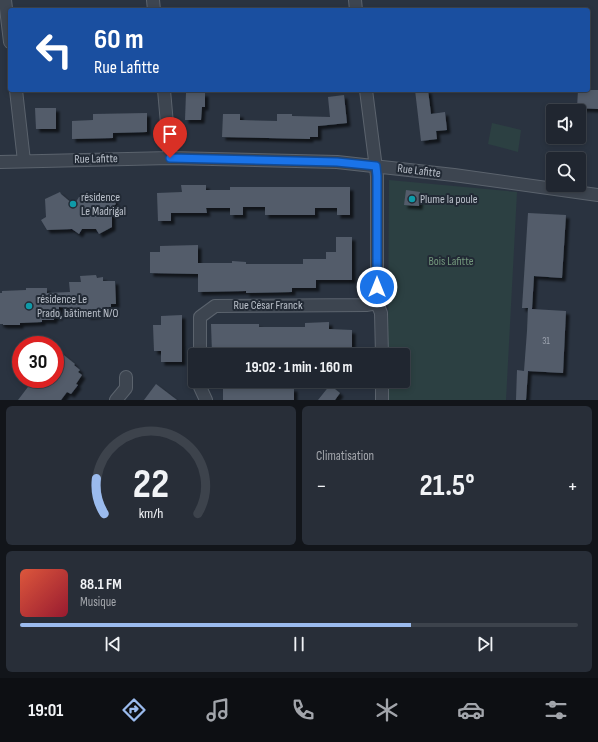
<!DOCTYPE html>
<html lang="fr">
<head>
<meta charset="utf-8">
<style>
  :root { --surface:#202630; --page:#282e38; --text:#f1f3f6; --muted:#a2a5ab; --line:#3d434c; --accent:#9bbbee }
  body { margin:0; font-family:"Sofia Sans Condensed",sans-serif; background:var(--page); color:var(--text); height:100vh; display:flex; flex-direction:column; font-size:15px; white-space:nowrap }
  * { box-sizing:border-box; margin:0 }
  p { font-size:13px; color:var(--muted) }
  .icon { flex:none; width:22px; height:22px; fill:none; stroke:currentColor; stroke-width:2; stroke-linecap:round; stroke-linejoin:round }
  .map { position:relative; height:400px; overflow:hidden }
  .drawer { display:flex; flex-direction:column; gap:6px; padding:6px; background:#12151a; flex:1 }
  .drawer>* { flex:none }
  .banner { position:absolute; left:8px; top:8px; width:582px; height:84px; border-radius:4px; box-shadow:0 2px 6px #0003,0 0 0 1px var(--line); background:#1a4fa0; color:#fff; overflow:hidden }
  .fabs { position:absolute; left:546px; top:104px; display:grid; gap:8px }
  .fabs a { display:grid; place-items:center; width:40px; height:40px; border-radius:4px; background:var(--surface); box-shadow:0 2px 6px #0003,0 0 0 1px var(--line); font-size:20px }
  .speed { position:absolute; left:12px; top:336px; display:flex; gap:8px; font-size:20px; font-weight:700; text-align:center }
  .speed>* { display:grid; place-content:center; width:52px; height:52px; border-radius:50%; background:var(--surface); box-shadow:0 2px 6px #0003,0 0 0 1px var(--line); line-height:1 }
  .speed .limit { border:6px solid #d22; background:#fff; color:#111 }
  .pin { position:absolute; display:grid; place-items:center; width:34px; height:34px; color:#fff; margin:-41px -17px; border-radius:50% 50% 50% 0; rotate:-45deg; box-shadow:0 0 4px #0007 }
  .pin .icon { rotate:45deg }
  .me { position:absolute; width:44px; margin:-22px; rotate:0deg; stroke-linejoin:round; filter:drop-shadow(0 0 3px #0008) }
  .turn { display:flex; align-items:center; gap:14px; height:84px; padding:0 20px; font-size:18px }
  .turn .icon { width:52px; height:52px; stroke-width:2.5 }
  .turn b { display:block; font-size:28px; line-height:34px }
  .big { font-size:30px; font-weight:700; line-height:1.1 }
  .drawer .widget { flex:1; display:flex; flex-direction:column; justify-content:center; gap:6px; min-width:0; padding:0 14px; border-radius:6px; background:var(--page) }
  .drawer .dial { align-items:center; gap:0 }
  .dial svg { height:104px; overflow:visible; fill:none; stroke:var(--line); stroke-width:7; stroke-linecap:round; text-anchor:middle }
  .dial text { fill:var(--text); stroke:none }
  .song { display:flex; align-items:center; gap:12px }
  .cover { width:48px; height:48px; border-radius:6px; background:linear-gradient(135deg,hsl(10 70% 55%),hsl(350 70% 35%)) }
  .played { height:4px; border-radius:2px; background:linear-gradient(90deg,var(--accent) 70%,var(--line) 70%) }
  .keys { display:flex; justify-content:space-around; direction:ltr }
  .heat { display:flex; justify-content:space-between; align-items:center; font-size:22px; direction:ltr }
  .drawer .tiles { flex:1; display:grid; gap:6px; grid-template-columns:1fr 1fr }
  .widget:last-child { grid-column:span 2 }
  .trip { position:absolute; left:188px; top:348px; width:222px; height:40px; border-radius:4px; background:var(--surface); box-shadow:0 2px 6px #0003,0 0 0 1px var(--line); font-weight:700; line-height:40px; text-align:center }
  .dock { display:flex; height:64px; justify-content:space-around; align-items:center; background:#0d0f13; color:var(--muted) }
  .dock .icon { width:28px; height:28px }
  .dock .active { color:var(--accent) }
  .dock b { font-size:18px; color:var(--text) }
  .map>svg:first-child { display:block }
  .green { fill:#2c4042 }
  .building { fill:#535c6a; filter:url(#shadow) }
  .lines { fill:none; stroke-linecap:round; stroke-linejoin:round }
  .minor-casing { stroke:#5b636d; stroke-width:14 }
  .minor { stroke:#3d4550; stroke-width:12 }
  .route-casing { stroke:#114b97; stroke-width:10 }
  .route { stroke:#1a73e8; stroke-width:7 }
  .culture-dot { fill:#0f9aa8; stroke:#222a35; stroke-width:1.5 }
  .labels { text-anchor:middle; dominant-baseline:central; stroke-width:4; stroke-linejoin:round; paint-order:stroke }
  .number-label { font-size:10px; fill:#a0a7b2 }
  .street-label { font-size:12px; fill:#bac0ca; stroke:#222a35 }
  .poi-label { font-size:12px; fill:#bac0ca; stroke:#222a35; text-anchor:start }
  .park-label { font-size:12px; fill:#74987d; stroke:#222a35 }
</style>
</head>
<body>
<div class="map">
<svg width="598" height="400" viewBox="0 0 598 400">
  <defs>
    <filter id="shadow"><feDropShadow dx="3.5" dy="3.5" stdDeviation="1" flood-color="#0009"/></filter>
  </defs>
  <rect width="100%" height="100%" fill="#2a3340"/>
  <!-- green -->
  <path class="green" d="M492,123l29,7 -3,22 -30,-8z
    M389,180l128,12 -11,208h-118v-19h15v-26h-15z"/>
  <!-- building -->
  <path class="building" d="M415,90h13l3,24 14,-2 2,18 -11,1 1,8 -16,2z
    M578,90h20v19l-21,-1z
    M186,93h19v14h-3l-1,13h-16z
    M344,95l3,28 -29,3v11h-8v2l-88,-2 1,-23h17v6l37,1v-7h15v2l38,1 -2,-20z
    M35,108h21v21h-20z
    M147,113v19l-34,1v5l-41,1v-18l21,-1v-6z
    M181,185h25v5h24v-3h120v28h-13v-7h-22v7h-50v-8h-22v8h-13v-7h-24l1,5h-36v8h-13l-1,-28 25,-1z
    M406,190l14,2 -1,14 -15,-1z
    M60,192l1,2 13,11 5,-8 22,-1v-3h9l6,11 -4,3v20l-13,7 -3,-5h-14l-3,5 -7,-5 -25,1 -6,-10 5,-3 -1,-18z
    M528,213l38,2 -4,63 -28,-2 -2,33 34,2 -3,62 -35,-2 -2,29h-10l1,-30 7,1 3,-40 1,-23h-6z
    M336,237h16v43h-36v8h-24v4l-46,1v-2l-48,1v-18l-48,-1v-21h10v-6l38,-1v18h34v-2l14,1v2h57v-5h23v-7h10z
    M96,275l1,3 6,-1v4h12l1,23h-5v3h-6v2h-7l1,6 -12,1 -1,-6h-6v-2l-21,-1v10h-5v3h-12v2l-22,1v2h-17v-1h-3v-31h2v-2l24,-1v-2h21v5l23,-1 -1,-10h12l-1,-6z
    M182,315v47h-21v-11h-7l-1,-26h8v-9z
    M329,322v7l23,1v19h-10v6h-13v-4h-33v4h-37v-3l-47,1 -1,-29h48v3h46v-4z
    M55,348l20,16 -1,1 6,5 -2,2 4,3 -6,9 2,1 -7,9 -4,-2 -6,8h-43l16,-21h21z
    M223,381h25v2h23v-1l13,-1v7h10v12h-71z
    M156,384l21,16h-33z
    M330,385l10,8 -5,7h-17z"/>
  <g class="lines">
    <defs>
      <path id="minor" d="M5,0l5,42
        M153,0l1,10
        M355,0l1,10
        M16,90l8,71
        M164,90l6,68
        M366,90l11,86v127l4,10 1,42
        M0,162l170,-4 167,4 117,13 144,20
        M200,355v-38l15,-11 151,-1 11,-2
        M200,381v6l6,13
        M382,381v19
        M116,400l10,-12v-11"/>
    </defs>
    <!-- minor casing -->
    <use href="#minor" class="minor-casing"/>
    <!-- minor -->
    <use href="#minor" class="minor"/>
  </g>
  <g class="lines">
    <defs>
      <path id="route" d="M170,158l167,4 39,4 1,10v111"/>
    </defs>
    <!-- route casing -->
    <use href="#route" class="route-casing"/>
    <!-- route -->
    <use href="#route" class="route"/>
  </g>
  <!-- markers -->
  <g class="culture-dot">
    <circle cx="412" cy="199" r="4"/>
    <circle cx="73" cy="204" r="4"/>
    <circle cx="29" cy="306" r="4"/>
  </g>
  <g class="labels">
    <!-- number labels -->
    <g class="number-label">
      <text x="546" y="341">31</text>
    </g>
    <!-- street labels -->
    <g class="street-label">
      <text transform="translate(96 159) rotate(-1)">Rue Lafitte</text>
      <text transform="translate(419 171) rotate(7)">Rue Lafitte</text>
      <text x="268" y="305">Rue César Franck</text>
    </g>
    <!-- poi labels -->
    <g class="poi-label">
      <text x="81" y="197">résidence<tspan x="81" dy="14">Le Madrigal</tspan></text>
      <text x="420" y="199">Plume la poule</text>
      <text x="37" y="299">résidence Le<tspan x="37" dy="14">Prado, bâtiment N/O</tspan></text>
    </g>
    <!-- park labels -->
    <g class="park-label">
      <text x="451" y="261">Bois Lafitte</text>
    </g>
  </g>
</svg>
<div class="fabs">
<a><svg class="icon" aria-label="sound" viewBox="0 0 24 24"><path d="M4 9h4l5-4v14l-5-4H4zM17 9q2 3 0 6"/></svg></a>
<a><svg class="icon" aria-label="search" viewBox="0 0 24 24"><circle cx="10" cy="10" r="6"/><path d="M15 15l6 6"/></svg></a>
</div>
<div class="speed"><div class="limit">30</div></div>
<div class="pin" style="left:170px;top:158px;background:#d93025"><svg class="icon" aria-label="arrive" viewBox="0 0 24 24"><path d="M6 21V4h12l-3 4 3 4H6"/></svg></div>
<svg class="me" style="left:377px;top:287px" viewBox="-20 -20 40 40"><circle r="17" fill="#1a73e8" stroke="#fff" stroke-width="3"/><path d="M0-11L8 9 0 5-8 9z" fill="#fff"/></svg>
<div class="trip">19:02 · 1 min · 160 m</div>
<div class="banner">
<div class="turn"><svg class="icon" aria-label="left" viewBox="0 0 24 24"><path d="M17 20v-9H6M10 6l-5 5 5 5"/></svg><div><b>60 m</b>Rue Lafitte</div></div>
</div>
</div>
<section class="drawer">
<div class="tiles">
<div class="widget dial"><svg viewBox="0 0 100 80">
<path d="M14 69A42 42 0 1 1 86 69"/>
<path d="M14 69A42 42 0 0 1 8 42" stroke="#9bbbee"/>
<text x="50" y="56" font-size="32" font-weight="700">22</text>
<text x="50" y="72" font-size="11">km/h</text>
</svg></div>
<div class="widget"><p>Climatisation</p>
<div class="heat"><a>−</a><b class="big">21.5°</b><a>+</a></div>
</div>
<div class="widget">
<div class="song"><i class="cover"></i><div><b>88.1 FM</b><p>Musique</p></div></div>
<div class="played"></div>
<div class="keys"><svg class="icon" aria-label="previous" viewBox="0 0 24 24"><path d="M18 5L8 12l10 7zM5 5v14"/></svg><svg class="icon" aria-label="pause" viewBox="0 0 24 24"><path d="M8 5v14M16 5v14"/></svg><svg class="icon" aria-label="next" viewBox="0 0 24 24"><path d="M6 5l10 7-10 7zM19 5v14"/></svg></div>
</div>
</div>
</section>
<nav class="dock">
<b>19:01</b>
<svg class="icon active" aria-label="directions" viewBox="0 0 24 24"><path d="M12 3l9 9-9 9-9-9zM9 14v-3h6M13 9l2 2-2 2"/></svg>
<svg class="icon" aria-label="music" viewBox="0 0 24 24"><path d="M9 18V5l10-2v13"/><circle cx="6" cy="18" r="3"/><circle cx="16" cy="16" r="3"/></svg>
<svg class="icon" aria-label="phone" viewBox="0 0 24 24"><path d="M5 4h4l2 5-3 2q2 4 5 5l2-3 5 2v4C11 20 4 13 5 4z"/></svg>
<svg class="icon" aria-label="climate" viewBox="0 0 24 24"><path d="M12 3v18M4 7l16 10M4 17L20 7"/></svg>
<svg class="icon" aria-label="car" viewBox="0 0 24 24"><path d="M5 17H2v-5l4-1 3-4h7l3 4 3 1v5h-3M9 17h6M6 11h13"/><circle cx="7" cy="17" r="2"/><circle cx="17" cy="17" r="2"/></svg>
<svg class="icon" aria-label="filters" viewBox="0 0 24 24"><path d="M4 7h16M4 17h16"/><circle cx="9" cy="7" r="2"/><circle cx="15" cy="17" r="2"/></svg>
</nav>
</body>
</html>
